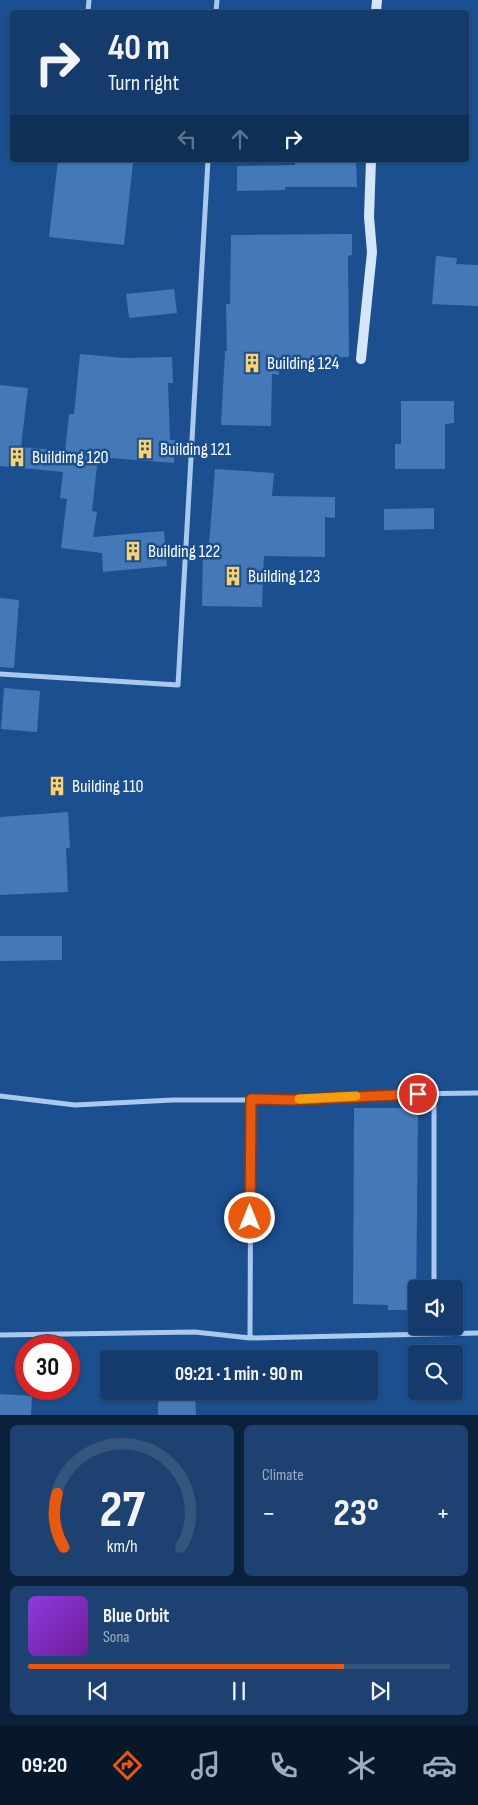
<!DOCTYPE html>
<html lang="en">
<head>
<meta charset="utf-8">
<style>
  :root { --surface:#143b6b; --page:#1d4271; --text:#f1f3f6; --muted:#9dadc1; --line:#33557e; --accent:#ea580c }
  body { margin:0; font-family:"Sofia Sans Condensed",sans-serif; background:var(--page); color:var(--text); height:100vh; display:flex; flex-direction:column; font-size:19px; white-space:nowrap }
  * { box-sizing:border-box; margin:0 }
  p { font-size:16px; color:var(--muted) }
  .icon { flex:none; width:28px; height:28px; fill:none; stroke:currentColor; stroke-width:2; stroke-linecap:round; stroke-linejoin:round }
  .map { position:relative; height:1415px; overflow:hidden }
  .panel { display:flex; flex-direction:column; gap:10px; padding:10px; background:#0b203b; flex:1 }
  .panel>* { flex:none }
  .hud { position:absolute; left:10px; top:10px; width:459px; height:152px; border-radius:5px; box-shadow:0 1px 4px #0004,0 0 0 1px var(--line); background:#143b6b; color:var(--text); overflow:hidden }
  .controls { position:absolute; left:408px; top:1280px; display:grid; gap:10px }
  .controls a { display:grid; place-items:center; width:55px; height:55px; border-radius:5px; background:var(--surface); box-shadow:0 1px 4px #0004,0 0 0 1px var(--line); font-size:25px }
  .speed { position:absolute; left:15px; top:1335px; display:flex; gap:10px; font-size:25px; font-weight:700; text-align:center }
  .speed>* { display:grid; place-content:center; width:65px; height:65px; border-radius:50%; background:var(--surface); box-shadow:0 1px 4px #0004,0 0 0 1px var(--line); line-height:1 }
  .speed .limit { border:8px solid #d22; background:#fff; color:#111 }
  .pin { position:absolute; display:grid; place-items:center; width:42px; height:42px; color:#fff; margin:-21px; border:2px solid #fff; border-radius:50%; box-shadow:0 1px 5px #0007 }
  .me { position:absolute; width:55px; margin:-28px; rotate:0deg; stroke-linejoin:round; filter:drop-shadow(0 0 4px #0008) }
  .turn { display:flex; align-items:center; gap:18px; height:105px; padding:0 15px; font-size:22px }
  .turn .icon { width:65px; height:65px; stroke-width:2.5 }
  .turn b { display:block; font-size:35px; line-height:42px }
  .lanes { display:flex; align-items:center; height:48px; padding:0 15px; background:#0003; justify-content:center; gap:25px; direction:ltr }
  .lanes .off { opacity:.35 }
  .big { font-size:38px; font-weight:700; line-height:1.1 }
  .panel .widget { flex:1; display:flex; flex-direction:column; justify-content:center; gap:8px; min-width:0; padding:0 18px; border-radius:8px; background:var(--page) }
  .panel .dial { align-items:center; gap:0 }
  .dial svg { height:130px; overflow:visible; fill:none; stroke:var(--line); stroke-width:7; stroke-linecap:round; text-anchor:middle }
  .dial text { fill:var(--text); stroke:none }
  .song { display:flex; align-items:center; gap:15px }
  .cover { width:60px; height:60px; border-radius:8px; background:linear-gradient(135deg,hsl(270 70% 55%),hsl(280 70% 35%)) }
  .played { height:5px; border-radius:2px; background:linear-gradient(90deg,var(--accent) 75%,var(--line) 75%) }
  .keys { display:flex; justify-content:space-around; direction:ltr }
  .heat { display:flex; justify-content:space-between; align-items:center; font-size:28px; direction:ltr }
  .panel .tiles { flex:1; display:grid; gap:10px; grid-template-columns:1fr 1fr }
  .widget:last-child { grid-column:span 2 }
  .trip { position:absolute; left:100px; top:1350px; width:278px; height:50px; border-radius:5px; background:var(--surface); box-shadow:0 1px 4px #0004,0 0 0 1px var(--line); font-weight:700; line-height:50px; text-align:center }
  .tabs { display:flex; height:80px; justify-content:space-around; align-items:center; background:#08182b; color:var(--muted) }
  .tabs .icon { width:35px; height:35px }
  .tabs .current { color:var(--accent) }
  .tabs b { font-size:22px; color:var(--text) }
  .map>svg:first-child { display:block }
  .building { fill:#4478b7 }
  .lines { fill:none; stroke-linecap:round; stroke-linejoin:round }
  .street { stroke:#a9c9ee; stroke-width:5 }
  .secondary { stroke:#d6e6fa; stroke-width:10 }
  .route-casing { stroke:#983908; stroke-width:12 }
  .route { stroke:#ea580c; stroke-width:9 }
  .slow { stroke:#f59e0b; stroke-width:9 }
  .labels { text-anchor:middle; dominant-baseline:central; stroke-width:5; stroke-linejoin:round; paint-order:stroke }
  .poi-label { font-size:18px; fill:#fff; stroke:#1b4f8f; text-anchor:start }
</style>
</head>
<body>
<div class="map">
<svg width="478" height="1415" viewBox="0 0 478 1415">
  <rect width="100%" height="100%" fill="#1b4f8f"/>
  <!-- building -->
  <path class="building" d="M58,160h70v2l5,1 -9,82 -75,-8z
    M295,160h61l1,27h-72v3l-48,1v-25l58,-1z
    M352,234v21l-4,1 1,101 -69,2 -1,16 -7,-1 -1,52 -50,-1 4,-74h2l-1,-47h4l1,-69z
    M436,256l21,2 -1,6 22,1v41l-46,-2z
    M174,289l3,24 -48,5 -3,-24z
    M80,354l45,4 47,-1 1,26h-5l2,57h5l-1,23 -76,-6 -6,54 5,1 -4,25 71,-6 3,35 -64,6 -1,-19 -41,-5 6,-49 -7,-1 3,-26 -63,-6v-81l28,3 -7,59 44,4 4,-37h5z
    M401,401h53v22l-9,1v45h-50v-25h6z
    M215,469l59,4 -2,23 63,1v21l-10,-1v40l-61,-1 -2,51 -60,-1 1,-62h6z
    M434,508v21l-50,1v-21z
    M0,598l19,2 -5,68 -14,-1z
    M4,688l36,3 -3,41 -36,-3z
    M68,812l2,36h-4l2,44 -68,3v-78z
    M0,936h62v24l-62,1z
    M354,1108h64l-2,202h-28v-5l-35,-1z
    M158,1391h37l1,24h-38z
    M0,1394l32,2 -1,19h-31z"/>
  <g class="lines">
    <!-- street -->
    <path class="street" d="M88,12l1,-12
      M216,12l1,-12
      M0,674l178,11 30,-525
      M434,1094v195
      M0,1096l75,9 98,-5h119l110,-6 76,-1
      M251,1099l-1,239 228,-5
      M434,1326v8
      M0,1335l195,-3 55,6"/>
    <!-- secondary -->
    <path class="secondary" d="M376,12l1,-12
      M361,359l11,-107 -3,-35 2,-57"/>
  </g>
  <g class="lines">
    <defs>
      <path id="route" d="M250,1218l1,-119 41,1 126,-6"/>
    </defs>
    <!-- route casing -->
    <use href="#route" class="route-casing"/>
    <!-- route -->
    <use href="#route" class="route"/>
    <!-- slow -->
    <path class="slow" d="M299,1099l57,-3"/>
  </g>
  <!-- icons -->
  <defs>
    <symbol id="building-bare" viewBox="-9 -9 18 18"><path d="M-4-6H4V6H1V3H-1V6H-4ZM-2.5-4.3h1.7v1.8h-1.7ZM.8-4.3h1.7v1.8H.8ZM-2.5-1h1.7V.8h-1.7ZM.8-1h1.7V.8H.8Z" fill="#ffd166" stroke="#1b4f8f" stroke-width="2.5" paint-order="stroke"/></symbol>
  </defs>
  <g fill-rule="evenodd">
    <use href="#building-bare" x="238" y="349" width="28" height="28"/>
    <use href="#building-bare" x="131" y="435" width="28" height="28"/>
    <use href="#building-bare" x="3" y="443" width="28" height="28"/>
    <use href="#building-bare" x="119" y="537" width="28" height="28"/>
    <use href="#building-bare" x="219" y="562" width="28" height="28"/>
    <use href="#building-bare" x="43" y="772" width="28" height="28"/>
  </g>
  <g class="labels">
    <!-- poi labels -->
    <g class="poi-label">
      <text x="267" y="363">Building 124</text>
      <text x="160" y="449">Building 121</text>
      <text x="32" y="457">Buildimg 120</text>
      <text x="148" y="551">Building 122</text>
      <text x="248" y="576">Building 123</text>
      <text x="72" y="786">Building 110</text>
    </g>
  </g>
</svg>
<div class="controls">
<a><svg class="icon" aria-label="sound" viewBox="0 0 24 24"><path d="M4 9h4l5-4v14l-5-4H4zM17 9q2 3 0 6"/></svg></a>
<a><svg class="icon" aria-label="search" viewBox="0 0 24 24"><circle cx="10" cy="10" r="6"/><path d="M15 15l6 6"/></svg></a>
</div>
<div class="speed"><div class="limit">30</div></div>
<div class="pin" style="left:418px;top:1094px;background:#d93025"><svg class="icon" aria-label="arrive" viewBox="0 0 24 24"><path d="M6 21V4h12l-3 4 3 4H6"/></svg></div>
<svg class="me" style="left:250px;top:1218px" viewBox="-20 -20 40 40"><circle r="17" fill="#ea580c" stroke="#fff" stroke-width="3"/><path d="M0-11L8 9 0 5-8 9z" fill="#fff"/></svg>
<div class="trip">09:21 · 1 min · 90 m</div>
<div class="hud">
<div class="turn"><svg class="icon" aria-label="right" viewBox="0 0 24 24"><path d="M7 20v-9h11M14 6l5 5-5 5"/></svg><div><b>40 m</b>Turn right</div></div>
<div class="lanes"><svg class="icon off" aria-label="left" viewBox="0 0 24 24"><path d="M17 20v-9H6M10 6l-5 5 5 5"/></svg><svg class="icon off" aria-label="ahead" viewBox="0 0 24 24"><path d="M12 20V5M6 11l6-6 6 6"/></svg><svg class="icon" aria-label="right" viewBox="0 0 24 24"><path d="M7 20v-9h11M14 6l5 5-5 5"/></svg></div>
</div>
</div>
<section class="panel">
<div class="tiles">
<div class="widget dial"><svg viewBox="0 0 100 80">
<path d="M14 69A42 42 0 1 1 86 69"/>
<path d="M14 69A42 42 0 0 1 10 36" stroke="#ea580c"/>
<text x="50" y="56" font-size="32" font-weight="700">27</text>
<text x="50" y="72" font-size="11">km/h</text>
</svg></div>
<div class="widget"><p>Climate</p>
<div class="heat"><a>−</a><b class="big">23°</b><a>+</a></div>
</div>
<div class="widget">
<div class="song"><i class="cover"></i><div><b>Blue Orbit</b><p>Sona</p></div></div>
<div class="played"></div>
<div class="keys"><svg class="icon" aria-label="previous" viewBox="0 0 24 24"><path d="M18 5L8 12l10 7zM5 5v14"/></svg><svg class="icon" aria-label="pause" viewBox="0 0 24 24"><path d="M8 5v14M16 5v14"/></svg><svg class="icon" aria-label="next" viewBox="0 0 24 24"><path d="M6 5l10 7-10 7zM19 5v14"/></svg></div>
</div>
</div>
</section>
<nav class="tabs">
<b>09:20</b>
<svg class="icon current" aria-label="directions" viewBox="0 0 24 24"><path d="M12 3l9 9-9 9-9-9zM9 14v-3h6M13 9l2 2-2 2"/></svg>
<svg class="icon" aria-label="music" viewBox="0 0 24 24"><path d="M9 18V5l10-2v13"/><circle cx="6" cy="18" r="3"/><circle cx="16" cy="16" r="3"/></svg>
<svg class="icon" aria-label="phone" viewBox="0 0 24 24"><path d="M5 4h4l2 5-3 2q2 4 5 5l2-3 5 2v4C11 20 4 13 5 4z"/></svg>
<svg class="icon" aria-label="climate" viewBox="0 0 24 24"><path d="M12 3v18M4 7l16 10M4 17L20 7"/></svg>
<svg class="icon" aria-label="car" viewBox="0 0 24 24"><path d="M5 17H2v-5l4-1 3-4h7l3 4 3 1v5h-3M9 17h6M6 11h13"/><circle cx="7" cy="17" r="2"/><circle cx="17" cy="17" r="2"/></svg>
</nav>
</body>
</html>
